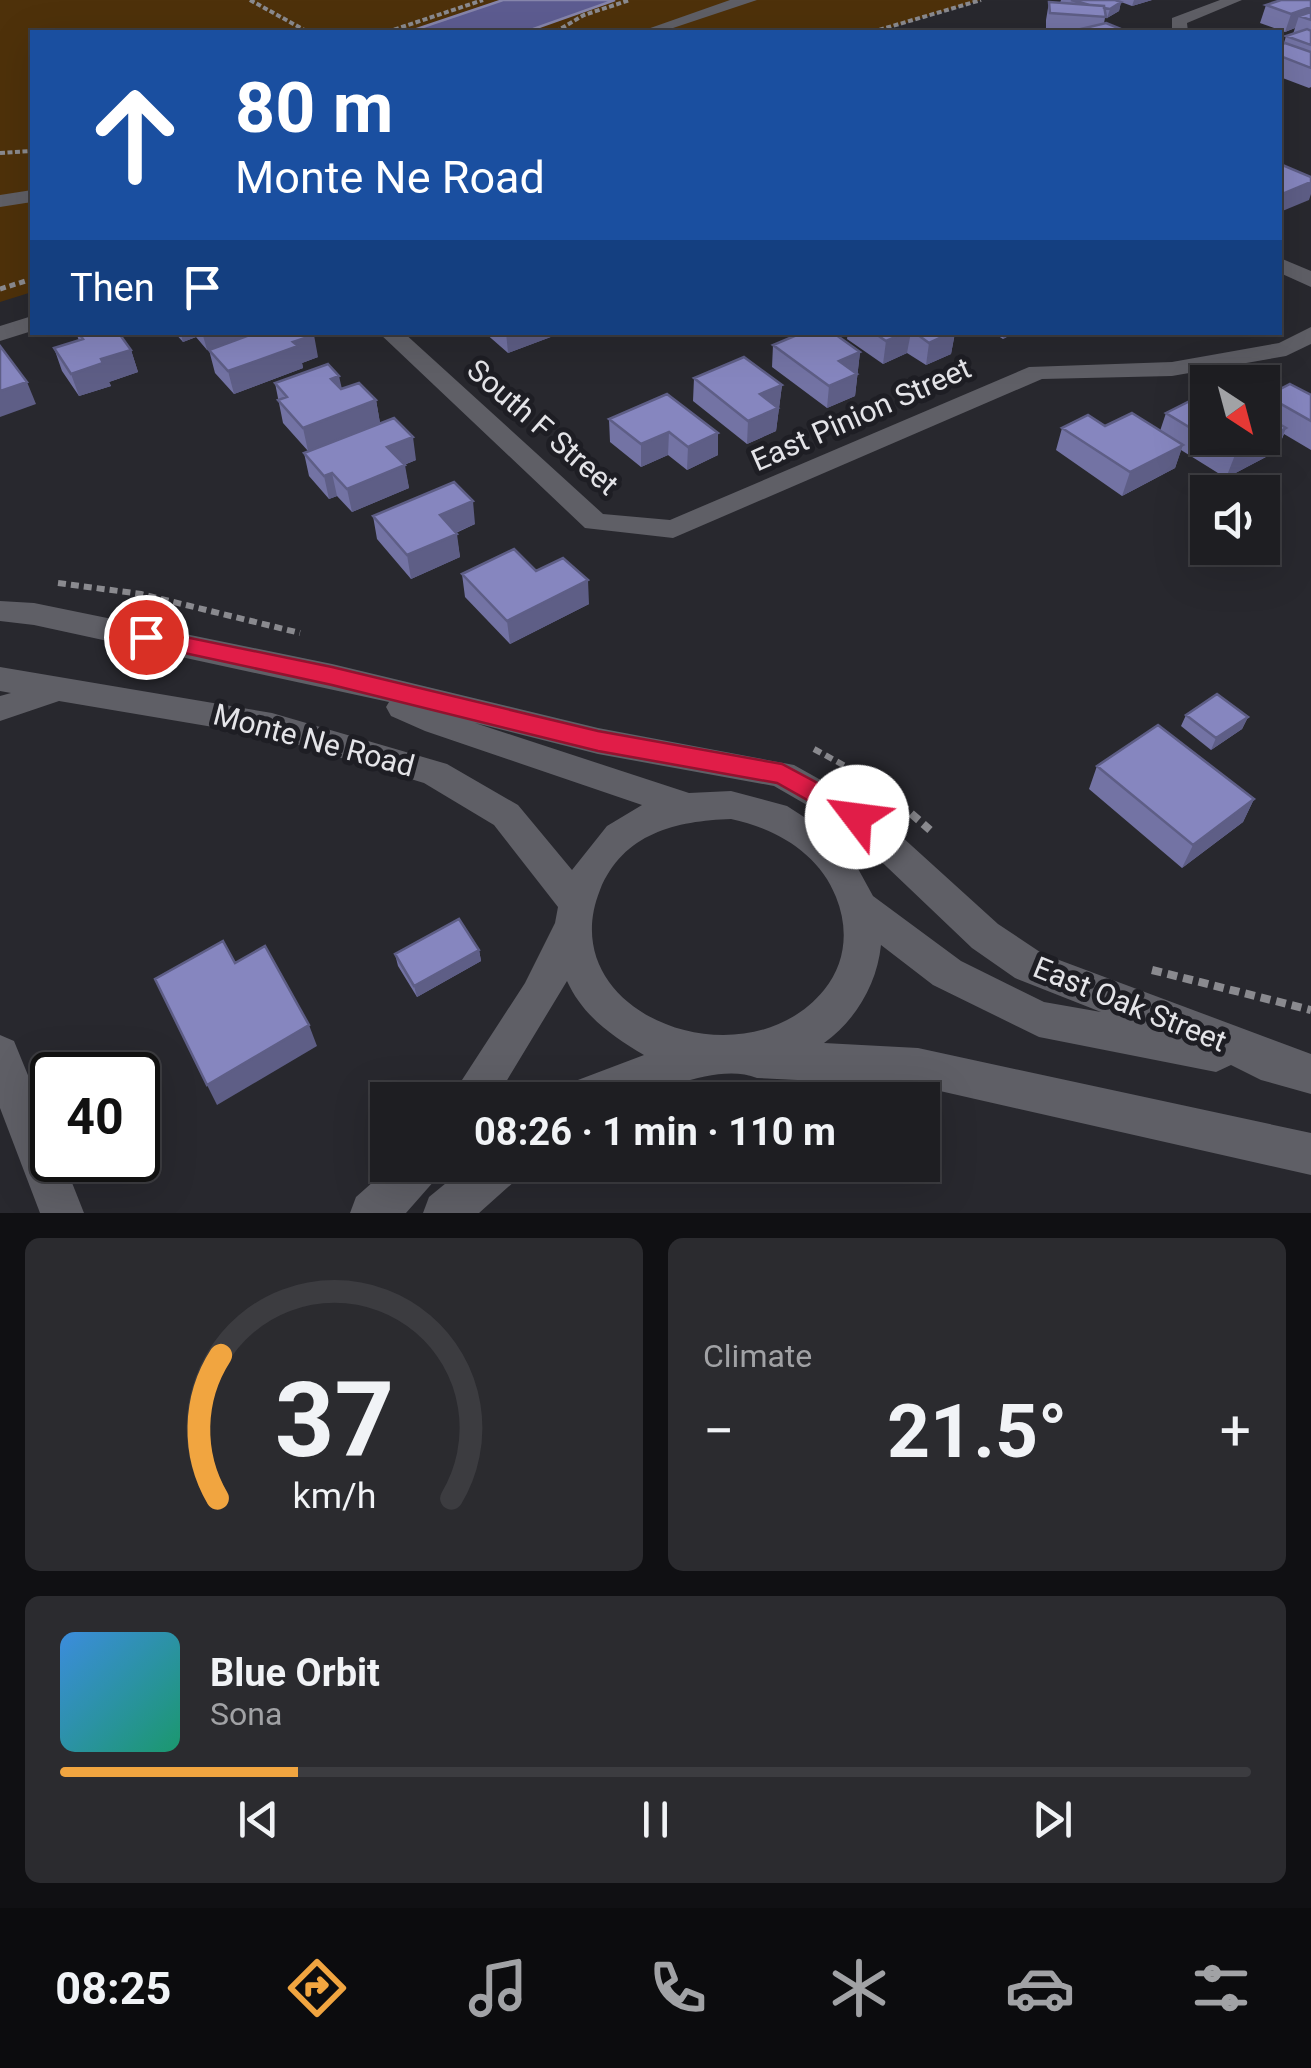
<!DOCTYPE html>
<html lang="en">
<head>
<meta charset="utf-8">
<style>
  :root { --surface:#1e1e22; --page:#2b2b2f; --text:#f1f3f6; --muted:#a1a2a5; --line:#3c3c40; --accent:#f1a540 }
  body { margin:0; font-family:Roboto,sans-serif; background:var(--page); color:var(--text); height:100vh; display:flex; flex-direction:column; font-size:38px; white-space:nowrap }
  * { box-sizing:border-box; margin:0 }
  p { font-size:32px; color:var(--muted) }
  .icon { flex:none; width:55px; height:55px; fill:none; stroke:currentColor; stroke-width:2; stroke-linecap:round; stroke-linejoin:round }
  .map { position:relative; height:1213px; overflow:hidden }
  .sheet { display:flex; flex-direction:column; gap:25px; padding:25px; background:#101013; flex:1 }
  .sheet>* { flex:none }
  .top-card { position:absolute; left:30px; top:30px; width:1252px; height:305px; border-radius:0px; box-shadow:0 10px 40px #0002,0 0 0 2px var(--line); background:#1a4fa0; color:#fff; overflow:hidden }
  .needle { width:65px; rotate:144deg }
  .controls { position:absolute; left:1190px; top:365px; display:grid; gap:20px }
  .controls a { display:grid; place-items:center; width:90px; height:90px; border-radius:0px; background:var(--surface); box-shadow:0 10px 40px #0002,0 0 0 2px var(--line); font-size:50px }
  .speed { position:absolute; left:30px; top:1052px; display:flex; gap:20px; font-size:50px; font-weight:700; text-align:center }
  .speed>* { display:grid; place-content:center; width:130px; height:130px; border-radius:50%; background:var(--surface); box-shadow:0 10px 40px #0002,0 0 0 2px var(--line); line-height:1 }
  .speed .limit { border:5px solid #111; border-radius:15px; background:#fff; color:#111 }
  .pin { position:absolute; display:grid; place-items:center; width:85px; height:85px; color:#fff; margin:-42px; border:5px solid #fff; border-radius:50%; box-shadow:0 2px 10px #0007 }
  .me { position:absolute; width:110px; margin:-55px; rotate:300deg; stroke-linejoin:round; filter:drop-shadow(0 0 8px #0008) }
  .turn { display:flex; align-items:center; gap:35px; height:210px; padding:0 40px; font-size:45px }
  .turn .icon { width:130px; height:130px; stroke-width:2.5 }
  .turn b { display:block; font-size:70px; line-height:85px }
  .then { display:flex; align-items:center; height:95px; padding:0 40px; background:#0003; gap:20px; font-size:38px }
  .big { font-size:75px; font-weight:700; line-height:1.1 }
  .sheet .card { flex:1; display:flex; flex-direction:column; justify-content:center; gap:15px; min-width:0; padding:0 35px; border-radius:15px; background:var(--page) }
  .sheet .dial { align-items:center; gap:0 }
  .dial svg { height:260px; overflow:visible; fill:none; stroke:var(--line); stroke-width:7; stroke-linecap:round; text-anchor:middle }
  .dial text { fill:var(--text); stroke:none }
  .song { display:flex; align-items:center; gap:30px }
  .cover { width:120px; height:120px; border-radius:15px; background:linear-gradient(135deg,hsl(210 70% 55%),hsl(160 70% 35%)) }
  .played { height:10px; border-radius:5px; background:linear-gradient(90deg,var(--accent) 20%,var(--line) 20%) }
  .keys { display:flex; justify-content:space-around; direction:ltr }
  .heat { display:flex; justify-content:space-between; align-items:center; font-size:55px; direction:ltr }
  .sheet .tiles { flex:1; display:grid; gap:25px; grid-template-columns:1fr 1fr }
  .card:last-child { grid-column:span 2 }
  .trip { position:absolute; left:370px; top:1082px; width:570px; height:100px; border-radius:0px; background:var(--surface); box-shadow:0 10px 40px #0002,0 0 0 2px var(--line); font-weight:700; line-height:100px; text-align:center }
  .dock { display:flex; height:160px; justify-content:space-around; align-items:center; background:#0c0c0e; color:var(--muted) }
  .dock .icon { width:70px; height:70px }
  .dock .current { color:var(--accent) }
  .dock b { font-size:45px; color:var(--text) }
  .map>svg:first-child { display:block }
  .green { fill:#4e310a }
  .water { fill:#5d5c91; stroke:#8685ab; stroke-width:2.5 }
  .lines { fill:none; stroke-linecap:round; stroke-linejoin:round }
  .path-far3 { stroke:#8a8a8f; stroke-width:4; stroke-dasharray:5 2.5; stroke-linecap:butt }
  .path-far2 { stroke:#8a8a8f; stroke-width:5; stroke-dasharray:6 4; stroke-linecap:butt }
  .path-far1 { stroke:#8a8a8f; stroke-width:6; stroke-dasharray:8 5; stroke-linecap:butt }
  .path { stroke:#8a8a8f; stroke-width:8; stroke-dasharray:10 6; stroke-linecap:butt }
  .minor { fill:#5f5f66; fill-rule:evenodd }
  .wall { fill:#7373a4 }
  .shaded-wall { fill:#5e5e86 }
  .building { fill:#8686bf; stroke:#5e5e86; stroke-width:2.5 }
  .route { fill:#e11d48; stroke:#92132f; stroke-width:2.5 }
  .labels { text-anchor:middle; dominant-baseline:central; stroke-width:10; stroke-linejoin:round; paint-order:stroke }
  .street-label { font-size:30px; fill:#e4e4e8; stroke:#1e1e24 }
</style>
</head>
<body>
<div class="map">
<svg width="1311" height="1213" viewBox="0 0 1311 1213">
  <rect width="100%" height="100%" fill="#28282e"/>
  <!-- green -->
  <path class="green" d="M0,0h981l-105,32h-844v260l-32,10z"/>
  <!-- water -->
  <path class="water" d="M503,0h112l-90,32h-117z"/>
  <g class="lines">
    <!-- path-far3 -->
    <path class="path-far3" d="M250,0l58,32
      M387,32l96,-32
      M555,32l29,-17 46,-15
      M872,32l109,-32
      M0,153l32,-2"/>
    <!-- path-far2 -->
    <path class="path-far2" d="M0,289l32,-10"/>
    <!-- path-far1 -->
    <path class="path-far1" d="M58,583l83,11 159,39
      M814,749l64,35"/>
    <!-- path -->
    <path class="path" d="M875,782l55,48
      M1152,970l159,40"/>
    <!-- minor -->
    <path class="minor" d="M730,0h27l-96,32h-22z
      M1220,0h22l-55,23 1,9h-16v-14z
      M32,190v12l-32,5v-12z
      M1280,258l31,13v16l-31,-14z
      M32,316v15l-32,10v-15z
      M1311,327v17l-25,12 -114,20 -130,3 -369,159 -88,-10 -207,-196h25l200,182 67,6 359,-153 143,-5 107,-19z
      M0,601l34,2 298,61 266,64 196,37 75,42 129,117 45,30 268,100v40l-50,-14 -30,-15 -15,7 -177,-35 -106,-52 -52,-40c-4,39 -25,75 -57,98l94,5 393,85v42l-393,-89 -161,-8c-38,-15 -92,12 -130,21 -21,6 -49,1 -71,1l6,-14 82,-31c-32,-19 -61,-39 -77,-74l-72,119h-46l76,-117 30,-60 3,-16 -64,-82 -70,-42 -152,-46 -213,-36 -59,20v-25l11,-3 -11,-2v-24l272,46 175,51 71,41 54,65 35,-44 35,-21 -217,-74 -34,-15 -5,-9 3,-5 -355,-77 -34,-4zM475,723l123,31 176,32 71,41 127,121 43,30 86,34 -57,-10 -83,-41 -88,-65 -23,-42 -18,-19 -45,-29 -56,-15 -42,2zM731,819c44,9 88,34 105,78 13,32 10,66 -12,93 -79,97 -274,25 -224,-100 23,-57 76,-69 131,-71z
      M0,1035l14,6 38,93v26h11l21,53h-44l-40,-105z
      M392,1165h50l-7,15 -29,33h-56l6,-16z
      M468,1165h55l-7,15 -37,33h-56l6,-16z"/>
  </g>
  <!-- wall -->
  <path class="wall" d="M1061,0h91l-20,6 -11,-4 -2,9 -12,7h-2l-1,5 24,9 -82,-1v-11l3,-18 11,1z
    M1311,0v87l-2,1 -29,-11v-32l4,-2 2,-7 7,-2 2,-6 -10,4 -25,-9 6,-18z
    M76,332h42l13,18 7,22 -29,10 2,4 -32,10 -17,-25 -8,-23 25,-7z
    M174,332h83l-50,18 -11,-13 -13,5z
    M484,332h80l-56,21z
    M848,332h122l-9,5 -6,-4 -4,21 -25,11 -19,-12 -24,11 -36,-25z
    M992,332h24l-13,7z
    M773,345l87,7 -5,44 -28,12 -55,-41z
    M209,350l109,7 -16,6 1,5 -69,26 -19,-21z
    M694,378l88,7 -6,46 -29,13 -54,-43z
    M275,383l67,6 34,11 4,23 -72,28 -25,-28z
    M1311,395v55l-27,-16 -7,17 -51,27 -45,-28 -6,18 -53,28 -66,-46 6,-22 43,-2 55,5 6,-18 42,-2 54,27v-31l5,-11z
    M609,419l109,14v22l-31,15 -19,-15 -27,12 -31,-25z
    M304,453l112,7 -12,5 5,23 -57,24 -15,-16 -8,3 -20,-23z
    M373,516l102,8 -19,9 4,24 -49,22 -34,-40z
    M536,571l53,33 -79,40 -45,-47 -3,-23z
    M1186,715l62,2 -6,12 -31,21 -30,-24z
    M1097,766l157,33 -11,23 -61,46 -93,-79z
    M479,950l2,11 -64,36 -19,-31 -3,-12z"/>
  <!-- shaded-wall -->
  <path class="shaded-wall" d="M1134,0h18l-20,6z
    M1121,2l-2,9 -12,7 3,-9z
    M1311,7v13l-12,-4 -4,12 -10,4 6,-18z
    M1311,182v12l-2,6 -29,12v-17z
    M180,332h15l1,5 -13,5z
    M202,332h55l-50,18z
    M506,332h58l-56,21z
    M907,332h4l-4,21 -24,11 3,-23z
    M953,332h2l-4,22 -25,11 3,-22z
    M1004,332h12l-13,7z
    M314,335l4,22 -16,6 1,5 -69,26 -6,-23 65,-29z
    M131,350l7,22 -29,10 2,4 -32,10 -8,-22 30,-15z
    M860,352l-5,44 -28,12 2,-22 10,-25z
    M339,376l5,22 -13,-19z
    M27,382l9,22 -36,13v-26z
    M782,385l-6,46 -29,13 1,-23 12,-27z
    M376,400l4,23 -72,28 -5,-23z
    M1286,428l-9,23 -51,27 9,-23z
    M669,432l-1,23 -27,12v-23z
    M718,433v22l-31,15 1,-23z
    M413,437l3,23 -25,10 -4,-23z
    M1183,445l-8,23 -53,28 8,-24z
    M405,465l4,23 -57,24 -5,-23z
    M332,473l5,23 -8,3 -5,-23z
    M473,501l2,23 -32,14 -3,-23z
    M457,534l3,23 -49,22 -4,-24z
    M588,580l1,24 -79,40 -3,-23z
    M1248,717l-6,12 -31,21 5,-12z
    M1254,799l-11,23 -61,46 11,-23z
    M479,950l2,11 -64,36 -3,-11z
    M309,1025l8,21 -100,59 -10,-20z"/>
  <!-- building -->
  <path class="building" d="M1071,0h44l6,2 -11,7 -6,-1v-2l-14,-1z
    M1281,0h30v7l-20,7 -25,-9z
    M1049,2l55,4 2,11 -56,-4z
    M1311,12v8l-12,-4z
    M1106,23l22,9h-60z
    M1307,29l4,2v14l-25,-9z
    M1285,43l26,9v16l-31,-12v-11z
    M1280,164l31,13v5l-31,13z
    M78,332h40l13,18 -30,9 2,4 -32,11 -17,-26 29,-9z
    M258,332h53l3,3 -21,7 5,4 -70,25 -19,-21z
    M804,332h28l28,20 -21,9 18,13 -28,12 -56,-41z
    M873,332h34l-21,9z
    M914,332h39l-24,11z
    M0,346l27,36 -27,9z
    M744,357l38,28 -22,9 18,14 -30,13 -54,-43z
    M328,364l11,12 -8,3 10,10 18,-6 17,17 -73,28 -25,-28 9,-3 -12,-14z
    M1290,384l21,11v26l-44,-25z
    M667,394l51,39 -30,14 -19,-15 -28,12 -32,-25z
    M1190,401l18,10v27h54v-24l24,14 -51,27 -69,-42z
    M1132,413l51,32 -53,27 -68,-44 26,-13 17,11z
    M394,418l19,19 -26,10 18,18 -58,24 -15,-16 -8,3 -20,-23z
    M454,482l19,19 -33,14 17,19 -50,21 -34,-39z
    M514,549l22,22 27,-13 25,22 -81,41 -45,-47z
    M1217,694l31,23 -32,21 -30,-23z
    M1158,725l96,74 -61,46 -96,-79z
    M459,919l20,31 -65,36 -19,-32z
    M223,941l12,22 30,-17 44,79 -102,60 -52,-106z"/>
  <!-- route -->
  <path class="route" d="M146,629l186,38 266,64 184,33 84,45 4,8 -13,11 -80,-45 -179,-32 -266,-66 -194,-42v-12z"/>
  <g class="labels">
    <!-- street labels -->
    <g class="street-label">
      <text transform="translate(861 414) rotate(-24)">East Pinion Street</text>
      <text transform="translate(543 427) rotate(41)">South F Street</text>
      <text transform="translate(314 740) rotate(15)">Monte Ne Road</text>
      <text transform="translate(1130 1004) rotate(22)">East Oak Street</text>
    </g>
  </g>
</svg>
<div class="controls">
<a><svg class="needle" viewBox="-14 -14 28 28"><path d="M0-13l5 13h-10z" fill="#e53935"/><path d="M0 13l5-13h-10z" fill="#a1a2a5"/></svg></a>
<a><svg class="icon" aria-label="sound" viewBox="0 0 24 24"><path d="M4 9h4l5-4v14l-5-4H4zM17 9q2 3 0 6"/></svg></a>
</div>
<div class="speed"><div class="limit">40</div></div>
<div class="pin" style="left:146px;top:637px;background:#d93025"><svg class="icon" aria-label="arrive" viewBox="0 0 24 24"><path d="M6 21V4h12l-3 4 3 4H6"/></svg></div>
<svg class="me" style="left:857px;top:817px" viewBox="-20 -20 40 40"><circle r="19" fill="#fff"/><path d="M0-13L10 11 0 6-10 11z" fill="#e11d48"/></svg>
<div class="trip">08:26 · 1 min · 110 m</div>
<div class="top-card">
<div class="turn"><svg class="icon" aria-label="ahead" viewBox="0 0 24 24"><path d="M12 20V5M6 11l6-6 6 6"/></svg><div><b>80 m</b>Monte Ne Road</div></div>
<div class="then">Then<svg class="icon" aria-label="arrive" viewBox="0 0 24 24"><path d="M6 21V4h12l-3 4 3 4H6"/></svg></div>
</div>
</div>
<section class="sheet">
<div class="tiles">
<div class="card dial"><svg viewBox="0 0 100 80">
<path d="M14 69A42 42 0 1 1 86 69"/>
<path d="M14 69A42 42 0 0 1 15 25" stroke="#f1a540"/>
<text x="50" y="56" font-size="32" font-weight="700">37</text>
<text x="50" y="72" font-size="11">km/h</text>
</svg></div>
<div class="card"><p>Climate</p>
<div class="heat"><a>−</a><b class="big">21.5°</b><a>+</a></div>
</div>
<div class="card">
<div class="song"><i class="cover"></i><div><b>Blue Orbit</b><p>Sona</p></div></div>
<div class="played"></div>
<div class="keys"><svg class="icon" aria-label="previous" viewBox="0 0 24 24"><path d="M18 5L8 12l10 7zM5 5v14"/></svg><svg class="icon" aria-label="pause" viewBox="0 0 24 24"><path d="M8 5v14M16 5v14"/></svg><svg class="icon" aria-label="next" viewBox="0 0 24 24"><path d="M6 5l10 7-10 7zM19 5v14"/></svg></div>
</div>
</div>
</section>
<nav class="dock">
<b>08:25</b>
<svg class="icon current" aria-label="directions" viewBox="0 0 24 24"><path d="M12 3l9 9-9 9-9-9zM9 14v-3h6M13 9l2 2-2 2"/></svg>
<svg class="icon" aria-label="music" viewBox="0 0 24 24"><path d="M9 18V5l10-2v13"/><circle cx="6" cy="18" r="3"/><circle cx="16" cy="16" r="3"/></svg>
<svg class="icon" aria-label="phone" viewBox="0 0 24 24"><path d="M5 4h4l2 5-3 2q2 4 5 5l2-3 5 2v4C11 20 4 13 5 4z"/></svg>
<svg class="icon" aria-label="climate" viewBox="0 0 24 24"><path d="M12 3v18M4 7l16 10M4 17L20 7"/></svg>
<svg class="icon" aria-label="car" viewBox="0 0 24 24"><path d="M5 17H2v-5l4-1 3-4h7l3 4 3 1v5h-3M9 17h6M6 11h13"/><circle cx="7" cy="17" r="2"/><circle cx="17" cy="17" r="2"/></svg>
<svg class="icon" aria-label="filters" viewBox="0 0 24 24"><path d="M4 7h16M4 17h16"/><circle cx="9" cy="7" r="2"/><circle cx="15" cy="17" r="2"/></svg>
</nav>
</body>
</html>
